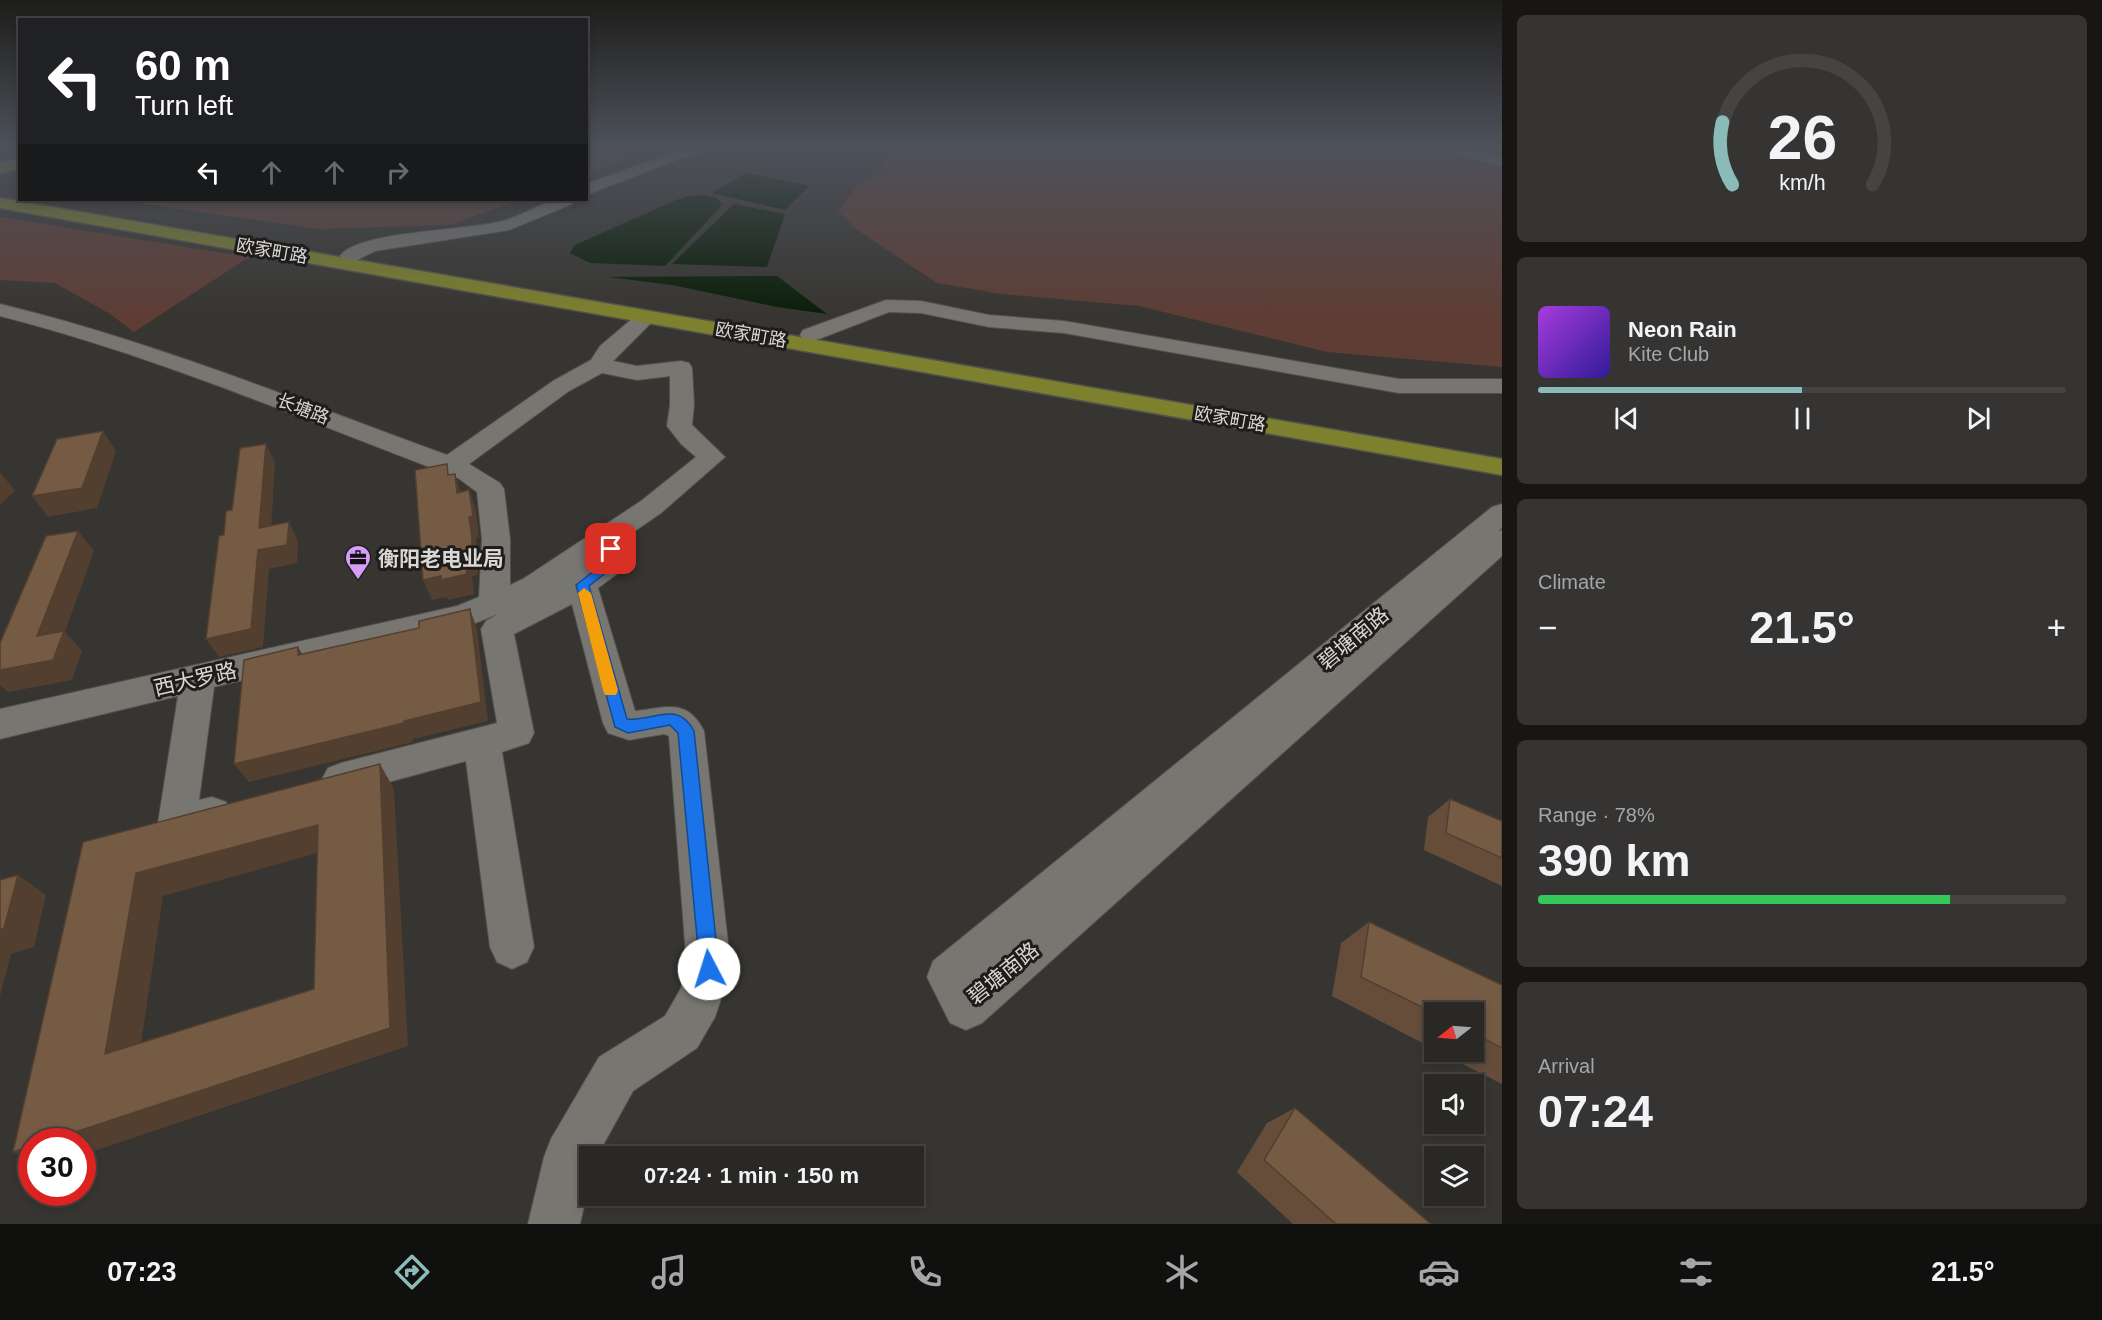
<!DOCTYPE html>
<html lang="en">
<head>
<meta charset="utf-8">
<style>
  :root { --surface:#292825; --page:#353432; --text:#f1f3f6; --muted:#a5a6a7; --line:#454442; --accent:#8bbbb9 }
  body { margin:0; font-family:Arial,"Noto Sans SC",sans-serif; background:var(--page); color:var(--text); height:100vh; display:flex; flex-direction:column; font-size:22px; white-space:nowrap }
  * { box-sizing:border-box; margin:0 }
  p { font-size:20px; color:var(--muted) }
  .icon { flex:none; width:33px; height:33px; fill:none; stroke:currentColor; stroke-width:2; stroke-linecap:round; stroke-linejoin:round }
  .map { position:relative; flex:1; overflow:hidden }
  .details { display:flex; flex-direction:column; gap:15px; padding:15px; background:#171614; width:600px }
  .details>* { flex:none }
  .hud { position:absolute; left:18px; top:18px; width:570px; height:183px; border-radius:0px; box-shadow:0 3px 9px #0003,0 0 0 2px var(--line); background:#202124; color:#fff; overflow:hidden }
  .needle { width:39px; rotate:253deg }
  .buttons { position:absolute; left:1424px; top:1002px; display:grid; gap:12px }
  .buttons a { display:grid; place-items:center; width:60px; height:60px; border-radius:0px; background:var(--surface); box-shadow:0 3px 9px #0003,0 0 0 2px var(--line); font-size:30px }
  .speed { position:absolute; left:18px; top:1128px; display:flex; gap:12px; font-size:30px; font-weight:700; text-align:center }
  .speed>* { display:grid; place-content:center; width:78px; height:78px; border-radius:50%; background:var(--surface); box-shadow:0 3px 9px #0003,0 0 0 2px var(--line); line-height:1 }
  .speed .limit { border:9px solid #d22; background:#fff; color:#111 }
  .pin { position:absolute; display:grid; place-items:center; width:51px; height:51px; color:#fff; margin:-26px; border-radius:12px; box-shadow:0 3px 9px #0006 }
  .me { position:absolute; width:66px; margin:-33px; rotate:355deg; stroke-linejoin:round; filter:drop-shadow(0 0 4px #0008) }
  .turn { display:flex; align-items:center; gap:21px; height:126px; padding:0 18px; font-size:27px }
  .turn .icon { width:78px; height:78px; stroke-width:2.5 }
  .turn b { display:block; font-size:42px; line-height:51px }
  .lanes { display:flex; align-items:center; height:57px; padding:0 18px; background:#0003; justify-content:center; gap:30px; direction:ltr }
  .lanes .off { opacity:.35 }
  .big { font-size:45px; font-weight:700; line-height:1.1 }
  .details .card { flex:1; display:flex; flex-direction:column; justify-content:center; gap:9px; min-width:0; padding:0 21px; border-radius:9px; background:var(--page) }
  .details .dial { align-items:center; gap:0 }
  .dial svg { height:156px; overflow:visible; fill:none; stroke:var(--line); stroke-width:7; stroke-linecap:round; text-anchor:middle }
  .dial text { fill:var(--text); stroke:none }
  .song { display:flex; align-items:center; gap:18px }
  .cover { width:72px; height:72px; border-radius:9px; background:linear-gradient(135deg,hsl(280 70% 55%),hsl(250 70% 35%)) }
  .played { height:6px; border-radius:3px; background:linear-gradient(90deg,var(--accent) 50%,var(--line) 50%) }
  .keys { display:flex; justify-content:space-around; direction:ltr }
  .heat { display:flex; justify-content:space-between; align-items:center; font-size:33px; direction:ltr }
  .charge { height:9px; border-radius:4px; background:linear-gradient(90deg,#34c759 78%,var(--line) 0) }
  .trip { position:absolute; left:579px; top:1146px; width:345px; height:60px; border-radius:0px; background:var(--surface); box-shadow:0 3px 9px #0003,0 0 0 2px var(--line); font-weight:700; line-height:60px; text-align:center }
  .menu { display:flex; height:96px; justify-content:space-around; align-items:center; background:#10100f; color:var(--muted) }
  .menu .icon { width:42px; height:42px }
  .menu .on { color:var(--accent) }
  .menu b { font-size:27px; color:var(--text) }
  main { display:flex; flex:1; min-height:0 }
  .map>svg:first-child { display:block }
  .green { fill:#5e3d35 }
  .water { fill:#0a1e08 }
  .lines { fill:none; stroke-linecap:round; stroke-linejoin:round }
  .minor-casing { stroke:#53514d; stroke-width:2 }
  .major-casing { stroke:#53514d; stroke-width:3 }
  .path { stroke:#7a7975; stroke-width:2; stroke-dasharray:2 2; stroke-linecap:butt }
  .minor { fill:#787671; fill-rule:evenodd }
  .major { fill:#7d812d; fill-rule:evenodd }
  .wall { fill:#654d3a }
  .shaded-wall { fill:#523f30 }
  .building { fill:#755a44; stroke:#523f30; stroke-width:1.5; fill-rule:evenodd }
  .route { fill:#1a73e8; stroke:#114b97; stroke-width:1.5 }
  .slow { fill:#f59e0b }
  .labels { text-anchor:middle; dominant-baseline:central; stroke-width:6; stroke-linejoin:round; paint-order:stroke }
  .far-street-label { font-size:18px; fill:#d8d7d4; stroke:#1e1d1b }
  .poi-label { font-size:21px; font-weight:bold; fill:#d8d7d4; stroke:#1e1d1b; text-anchor:start }
  .street-label { font-size:21px; fill:#d8d7d4; stroke:#1e1d1b }
</style>
</head>
<body>
<main>
<div class="map">
<svg width="1502" height="1224" viewBox="0 0 1502 1224">
  <rect width="100%" height="100%" fill="#373531"/>
  <!-- green -->
  <path class="green" d="M587,144h80l-80,30z
    M886,144h531l85,24v199l-175,-15 -188,-46 -138,-12 -64,-11 -81,-54 -18,-18 18,-24 30,-17 -7,-22z
    M117,200h402l-69,25 -132,4z
    M0,217l249,40 -115,75 -24,-18 -55,-31 -55,-3z"/>
  <!-- water -->
  <path class="water" d="M746,173l63,13 -24,24 -73,-17z
    M705,195l12,3 5,7 -57,61 -75,-3 -20,-10 5,-8 101,-45 12,-4z
    M734,204l51,10 -18,53 -95,-3z
    M777,276l50,38 -50,-7 -105,-22 -64,-8z"/>
  <g class="lines">
    <defs>
      <path id="minor" d="M696,144h25l-2,3 -37,11 -96,37v-11z
        M1432,144h25l45,13v10l-68,-20z
        M553,200h22l-3,4 -63,26 -134,21 -18,9h-14l-3,-4c18,-26 132,-25 166,-36 16,-5 31,-14 47,-20z
        M886,300l35,1 68,14 75,6 335,58h103v14h-103l-335,-60 -75,-6 -68,-14 -32,-1 -78,30 -8,-2 -3,-5 3,-5z
        M0,304c153,37 299,97 447,151l106,-74 38,-21 9,-14 39,-33 7,-2 7,2 4,4 -44,44 24,5 44,-5 8,2 3,5 2,37 -2,20 33,32 -64,56 -39,27 7,21 -4,7 -27,20 37,123c30,-3 52,-14 69,20l27,238 -16,48 -18,31 -64,43 -36,65h-7v24l-10,44h-52l16,-67 7,-18 48,-82 66,-41 15,-26 7,-21 -18,-233 -5,-2 -35,6 -21,-7 -5,-10 -31,-119 -58,30 20,99 -5,10 -27,9 32,195 -7,15 -15,7 -15,-7 -7,-15 -24,-186 -125,34 -13,-5 -6,-11 6,-11 13,-5 156,-40 -16,-94 5,-8 12,-7 -35,14 -249,59 -15,113 13,-3 14,5 5,12 -5,12 -49,15 -14,-6 -5,-12 20,-127 -178,43v-30l457,-103 22,-9 3,-58 -5,-47 -19,-14c-151,-57 -301,-122 -458,-162zM602,373l35,7 33,-4v29l-3,21 14,18 15,13 -55,44 -118,78 -13,6v-46l-6,-50 -4,-6 -31,-19 100,-73z
        M1502,504v24l-4,3 4,-1v26l-520,467 -16,7 -16,-7 -23,-46 6,-16 559,-454z"/>
      <path id="major" d="M20,158v10l-20,5v-10z
        M0,198l1502,261v16l-1502,-267z"/>
    </defs>
    <!-- minor casing -->
    <use href="#minor" class="minor-casing"/>
    <!-- major casing -->
    <use href="#major" class="major-casing"/>
    <!-- path -->
    <path class="path" d="M307,201l68,-1"/>
    <!-- minor -->
    <use href="#minor" class="minor"/>
    <!-- major -->
    <use href="#major" class="major"/>
  </g>
  <!-- wall -->
  <path class="wall" d="M1450,799l52,22v65l-78,-36 4,-33z
    M1369,922l133,63v99l-63,-32h34v-40h-39v37l-102,-53 9,-53z
    M1295,1108l136,116h-138l-56,-52 30,-49z"/>
  <!-- shaded-wall -->
  <path class="shaded-wall" d="M103,431l13,20 -19,57 -49,9 -16,-21z
    M266,444l9,18 -5,85 -11,-19z
    M0,472l15,19 -15,14z
    M455,474l6,20 -4,-1z
    M469,490l7,21 3,26 -3,1 3,19 -1,18 -6,1 2,18 -26,6 -1,-3 -15,3 -9,-20 46,-63z
    M289,522l9,19 -1,22 -28,6 -6,78 -44,10 -13,-18 52,-89z
    M78,531l16,20 -29,81 17,19 -10,29 -64,12 -8,-7v-15l37,-34z
    M470,609l7,20 11,92 -75,18v3l-164,40 -15,-18 170,-43z
    M298,647l12,20 -12,-12z
    M380,764l14,25 14,257 -326,109v-13h-37l345,-114z
    M318,825l18,23 -173,48 -26,175 -32,-17 31,-181z
    M18,875l28,20 -12,52 -23,7 -11,42v-66z
    M32,1146v12l-19,-6z"/>
  <!-- building -->
  <path class="building" d="M103,431l-21,57 -50,8 25,-57z
    M266,444l-7,84 30,-6 -2,23 -29,5 -7,79 -45,10 13,-103 5,-1 2,-24 6,-1 8,-62z
    M447,464l1,11 7,-1 2,19 12,-3 4,26 -4,1 3,20 -1,18 -6,1 2,18 -26,6v-4l-18,4 -8,-110z
    M78,531l-41,105 27,-5 -11,29 -53,10v-27l46,-107z
    M470,609l11,93 -77,19v2l-170,41 10,-104 54,-13v8l121,-27v-7z
    M380,764l10,264 -345,114h-13v4l-19,6 70,-310zM318,825l-4,164 -209,65 31,-181z
    M1450,799l52,22v37l-56,-25z
    M18,875l-14,53 -4,2v-50z
    M1369,922l133,63v63l-29,-15v-21h-39v1l-73,-36z
    M1295,1108l136,116h-95l-72,-64z"/>
  <!-- sky -->
  <linearGradient id="sky" x2="0" y2="1"><stop stop-color="#1e1d1b"/><stop offset="0.46" stop-color="#4d515a"/><stop offset="1" stop-color="#4d515a" stop-opacity="0"/></linearGradient>
  <rect width="1502" height="316" fill="url(#sky)"/>
  <!-- route -->
  <path class="route" d="M611,545l4,1 6,15 -32,25 38,133c25,3 50,-20 67,12l25,238 -3,7 -7,2 -7,-2 -2,-7 -22,-236 -8,-8 -42,8 -13,-6 -39,-142 32,-25 -4,-11z"/>
  <!-- slow -->
  <path class="slow" d="M584,588l7,5 27,97 -2,5h-11l-2,-5 -25,-97z"/>
  <!-- icons -->
  <defs>
    <symbol id="office-pin" viewBox="-11 -11 22 30"><path d="M0 17L-7.5 6A9.5 9.5 0 1 1 7.5 6Z" fill="#d79bf9" stroke="#1e1d1b"/><path d="M-6-3h4V-5.5h4V-3h4V5H-6ZM-1-4.5V-3h2v-1.5ZM-6 0V1H6V0Z" fill="#111"/></symbol>
  </defs>
  <g fill-rule="evenodd">
    <use href="#office-pin" x="343" y="543" width="30" height="40"/>
  </g>
  <g class="labels">
    <!-- far-street labels -->
    <g class="far-street-label">
      <text transform="translate(272 251) rotate(10)">欧家町路</text>
      <text transform="translate(751 335) rotate(10)">欧家町路</text>
      <text transform="translate(303 409) rotate(21)">长塘路</text>
      <text transform="translate(1230 419) rotate(10)">欧家町路</text>
    </g>
    <!-- poi labels -->
    <g class="poi-label">
      <text x="378" y="558">衡阳老电业局</text>
    </g>
    <!-- street labels -->
    <g class="street-label">
      <text transform="translate(1353 638) rotate(-40)">碧塘南路</text>
      <text transform="translate(195 679) rotate(-13)">西大罗路</text>
      <text transform="translate(1003 973) rotate(-39)">碧塘南路</text>
    </g>
  </g>
</svg>
<div class="buttons">
<a><svg class="needle" viewBox="-14 -14 28 28"><path d="M0-13l5 13h-10z" fill="#e53935"/><path d="M0 13l5-13h-10z" fill="#a5a6a7"/></svg></a>
<a><svg class="icon" aria-label="sound" viewBox="0 0 24 24"><path d="M4 9h4l5-4v14l-5-4H4zM17 9q2 3 0 6"/></svg></a>
<a><svg class="icon" aria-label="layers" viewBox="0 0 24 24"><path d="M12 4l9 5-9 5-9-5zM3 14l9 5 9-5"/></svg></a>
</div>
<div class="speed"><div class="limit">30</div></div>
<div class="pin" style="left:611px;top:549px;background:#d93025"><svg class="icon" aria-label="arrive" viewBox="0 0 24 24"><path d="M6 21V4h12l-3 4 3 4H6"/></svg></div>
<svg class="me" style="left:709px;top:969px" viewBox="-20 -20 40 40"><circle r="19" fill="#fff"/><path d="M0-13L10 11 0 6-10 11z" fill="#1a73e8"/></svg>
<div class="trip">07:24 · 1 min · 150 m</div>
<div class="hud">
<div class="turn"><svg class="icon" aria-label="left" viewBox="0 0 24 24"><path d="M17 20v-9H6M10 6l-5 5 5 5"/></svg><div><b>60 m</b>Turn left</div></div>
<div class="lanes"><svg class="icon" aria-label="left" viewBox="0 0 24 24"><path d="M17 20v-9H6M10 6l-5 5 5 5"/></svg><svg class="icon off" aria-label="ahead" viewBox="0 0 24 24"><path d="M12 20V5M6 11l6-6 6 6"/></svg><svg class="icon off" aria-label="ahead" viewBox="0 0 24 24"><path d="M12 20V5M6 11l6-6 6 6"/></svg><svg class="icon off" aria-label="right" viewBox="0 0 24 24"><path d="M7 20v-9h11M14 6l5 5-5 5"/></svg></div>
</div>
</div>
<section class="details">
<div class="card dial"><svg viewBox="0 0 100 80">
<path d="M14 69A42 42 0 1 1 86 69"/>
<path d="M14 69A42 42 0 0 1 9 37" stroke="#8bbbb9"/>
<text x="50" y="56" font-size="32" font-weight="700">26</text>
<text x="50" y="72" font-size="11">km/h</text>
</svg></div>
<div class="card">
<div class="song"><i class="cover"></i><div><b>Neon Rain</b><p>Kite Club</p></div></div>
<div class="played"></div>
<div class="keys"><svg class="icon" aria-label="previous" viewBox="0 0 24 24"><path d="M18 5L8 12l10 7zM5 5v14"/></svg><svg class="icon" aria-label="pause" viewBox="0 0 24 24"><path d="M8 5v14M16 5v14"/></svg><svg class="icon" aria-label="next" viewBox="0 0 24 24"><path d="M6 5l10 7-10 7zM19 5v14"/></svg></div>
</div>
<div class="card"><p>Climate</p>
<div class="heat"><a>−</a><b class="big">21.5°</b><a>+</a></div>
</div>
<div class="card"><p>Range · 78%</p><b class="big">390 km</b><div class="charge"></div></div>
<div class="card"><p>Arrival</p><b class="big">07:24</b></div>
</section>
</main>
<nav class="menu">
<b>07:23</b>
<svg class="icon on" aria-label="directions" viewBox="0 0 24 24"><path d="M12 3l9 9-9 9-9-9zM9 14v-3h6M13 9l2 2-2 2"/></svg>
<svg class="icon" aria-label="music" viewBox="0 0 24 24"><path d="M9 18V5l10-2v13"/><circle cx="6" cy="18" r="3"/><circle cx="16" cy="16" r="3"/></svg>
<svg class="icon" aria-label="phone" viewBox="0 0 24 24"><path d="M5 4h4l2 5-3 2q2 4 5 5l2-3 5 2v4C11 20 4 13 5 4z"/></svg>
<svg class="icon" aria-label="climate" viewBox="0 0 24 24"><path d="M12 3v18M4 7l16 10M4 17L20 7"/></svg>
<svg class="icon" aria-label="car" viewBox="0 0 24 24"><path d="M5 17H2v-5l4-1 3-4h7l3 4 3 1v5h-3M9 17h6M6 11h13"/><circle cx="7" cy="17" r="2"/><circle cx="17" cy="17" r="2"/></svg>
<svg class="icon" aria-label="filters" viewBox="0 0 24 24"><path d="M4 7h16M4 17h16"/><circle cx="9" cy="7" r="2"/><circle cx="15" cy="17" r="2"/></svg>
<b>21.5°</b>
</nav>
</body>
</html>
